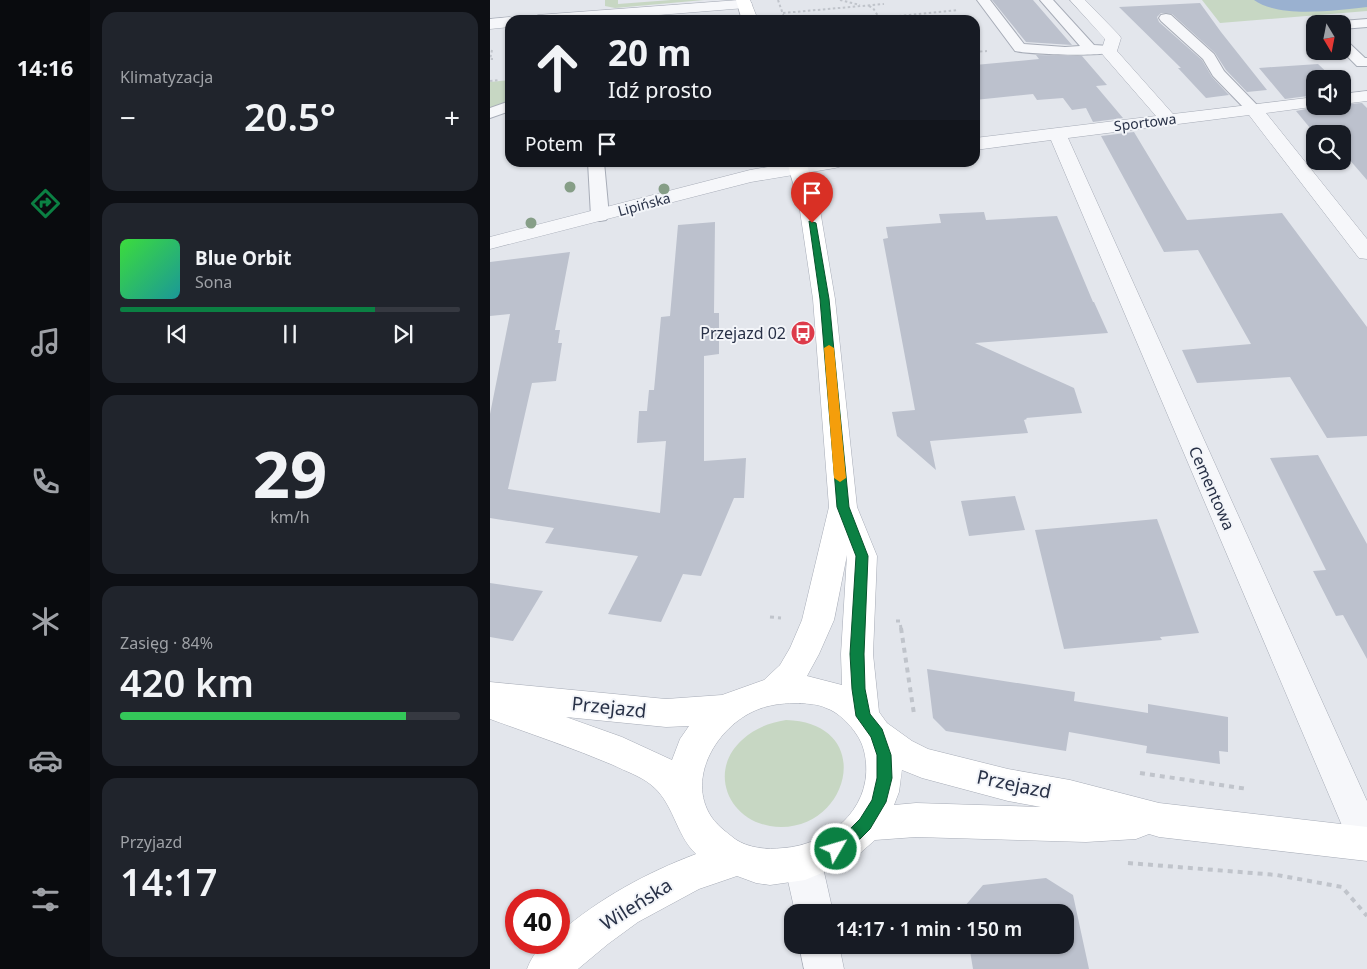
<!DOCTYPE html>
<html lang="pl">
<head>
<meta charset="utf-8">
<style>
  :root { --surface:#171b24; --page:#20242c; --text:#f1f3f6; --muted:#9ea1a6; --line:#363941; --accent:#0b8043 }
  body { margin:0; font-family:"Noto Sans",sans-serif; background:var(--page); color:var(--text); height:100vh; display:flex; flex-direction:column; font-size:19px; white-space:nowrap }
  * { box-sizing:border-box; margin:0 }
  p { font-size:16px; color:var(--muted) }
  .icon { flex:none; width:28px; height:28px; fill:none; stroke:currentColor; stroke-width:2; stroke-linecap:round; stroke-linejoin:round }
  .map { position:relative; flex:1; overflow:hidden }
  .side { display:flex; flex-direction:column; gap:12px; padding:12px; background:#0d0f14; width:400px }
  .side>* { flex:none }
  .top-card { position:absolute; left:15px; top:15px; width:475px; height:152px; border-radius:15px; box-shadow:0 1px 4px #0004; background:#171b24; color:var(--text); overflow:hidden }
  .needle { width:32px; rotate:170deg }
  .controls { position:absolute; left:816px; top:15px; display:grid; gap:10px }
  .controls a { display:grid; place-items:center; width:45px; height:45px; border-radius:10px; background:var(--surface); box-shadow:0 1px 4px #0004; font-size:25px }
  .speed { position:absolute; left:15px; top:889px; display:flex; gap:10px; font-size:25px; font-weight:700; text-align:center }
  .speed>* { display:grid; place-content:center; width:65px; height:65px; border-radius:50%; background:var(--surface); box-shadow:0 1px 4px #0004; line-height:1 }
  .speed .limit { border:8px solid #d22; background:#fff; color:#111 }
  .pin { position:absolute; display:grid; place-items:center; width:42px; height:42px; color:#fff; margin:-51px -21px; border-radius:50% 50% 50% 0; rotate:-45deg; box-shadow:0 0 5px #0007 }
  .pin .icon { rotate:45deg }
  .me { position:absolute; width:55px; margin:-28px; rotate:52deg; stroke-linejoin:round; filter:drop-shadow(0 0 4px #0008) }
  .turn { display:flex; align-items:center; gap:18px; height:105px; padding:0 20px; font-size:22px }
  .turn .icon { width:65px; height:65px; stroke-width:2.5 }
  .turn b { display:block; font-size:35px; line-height:42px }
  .then { display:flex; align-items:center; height:48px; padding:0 20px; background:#0003; gap:10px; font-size:19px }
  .big { font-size:38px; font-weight:600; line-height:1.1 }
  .side .widget { flex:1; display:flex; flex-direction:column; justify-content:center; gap:8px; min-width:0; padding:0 18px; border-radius:15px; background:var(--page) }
  .side .dial { align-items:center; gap:0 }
  .dial b { font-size:65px; line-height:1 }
  .song { display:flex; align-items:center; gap:15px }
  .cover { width:60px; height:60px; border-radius:8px; background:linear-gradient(135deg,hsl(120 70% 55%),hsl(180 70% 35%)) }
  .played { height:5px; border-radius:2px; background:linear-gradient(90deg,var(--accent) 75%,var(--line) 75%) }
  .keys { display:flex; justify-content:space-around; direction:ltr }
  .heat { display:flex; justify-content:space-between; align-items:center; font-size:28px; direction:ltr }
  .charge { height:8px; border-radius:4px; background:linear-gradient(90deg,#34c759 84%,var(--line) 0) }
  .trip { position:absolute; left:294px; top:904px; width:290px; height:50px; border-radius:15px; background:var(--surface); box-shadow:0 1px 4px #0004; font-weight:600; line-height:50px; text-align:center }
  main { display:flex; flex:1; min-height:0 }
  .tabs { display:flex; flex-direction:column; width:90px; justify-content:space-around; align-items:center; background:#090b0e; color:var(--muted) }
  .tabs .icon { width:35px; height:35px }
  .tabs .active { color:var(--accent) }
  .tabs b { font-size:22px; color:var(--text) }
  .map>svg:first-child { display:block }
  .green { fill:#c7d7c3 }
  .water { fill:#9ab1d0 }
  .building { fill:#bcc1cd }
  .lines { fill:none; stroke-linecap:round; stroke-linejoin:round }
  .lane-casing { stroke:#a7acb7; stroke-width:2 }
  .street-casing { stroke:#a7acb7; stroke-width:1 }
  .secondary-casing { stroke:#a7acb7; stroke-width:1 }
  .path-far2 { stroke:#c0c4cb; stroke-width:2; stroke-dasharray:2.5 2.5; stroke-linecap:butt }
  .path-far1 { stroke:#c0c4cb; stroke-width:3; stroke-dasharray:4 4; stroke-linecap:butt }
  .path { stroke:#c0c4cb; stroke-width:4; stroke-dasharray:5 5; stroke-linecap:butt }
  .lane { fill:#f6f7fa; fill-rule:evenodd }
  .street { fill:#f6f7fa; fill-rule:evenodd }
  .secondary { fill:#fff; fill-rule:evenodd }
  .tree { fill:#869e87 }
  .route { fill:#0b8043; stroke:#07532c }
  .slow { fill:#f59e0b }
  .labels { text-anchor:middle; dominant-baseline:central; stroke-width:4; stroke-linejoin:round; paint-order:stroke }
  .far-street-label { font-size:14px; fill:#283147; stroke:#f3f5f9 }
  .poi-label { font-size:16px; fill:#283147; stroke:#f3f5f9; text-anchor:end }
  .street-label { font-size:16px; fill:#283147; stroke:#f3f5f9 }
  .near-street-label { font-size:19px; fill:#283147; stroke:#f3f5f9 }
</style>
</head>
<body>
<main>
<nav class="tabs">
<b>14:16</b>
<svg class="icon active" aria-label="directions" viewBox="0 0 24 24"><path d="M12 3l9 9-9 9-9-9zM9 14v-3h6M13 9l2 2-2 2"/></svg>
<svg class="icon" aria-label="music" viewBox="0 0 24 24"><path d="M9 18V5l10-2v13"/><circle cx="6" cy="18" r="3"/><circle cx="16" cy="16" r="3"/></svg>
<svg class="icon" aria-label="phone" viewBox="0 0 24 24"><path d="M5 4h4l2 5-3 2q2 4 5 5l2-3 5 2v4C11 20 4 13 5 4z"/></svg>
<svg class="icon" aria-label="climate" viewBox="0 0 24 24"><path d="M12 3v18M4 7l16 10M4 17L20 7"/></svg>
<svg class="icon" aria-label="car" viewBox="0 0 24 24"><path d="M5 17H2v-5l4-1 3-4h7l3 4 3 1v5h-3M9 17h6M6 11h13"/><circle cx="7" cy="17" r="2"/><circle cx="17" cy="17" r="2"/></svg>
<svg class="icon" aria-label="filters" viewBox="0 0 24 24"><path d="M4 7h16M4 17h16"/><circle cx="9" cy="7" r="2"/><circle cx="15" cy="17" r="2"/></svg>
</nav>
<section class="side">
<div class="widget"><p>Klimatyzacja</p>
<div class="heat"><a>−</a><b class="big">20.5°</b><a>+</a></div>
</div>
<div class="widget">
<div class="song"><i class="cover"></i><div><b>Blue Orbit</b><p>Sona</p></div></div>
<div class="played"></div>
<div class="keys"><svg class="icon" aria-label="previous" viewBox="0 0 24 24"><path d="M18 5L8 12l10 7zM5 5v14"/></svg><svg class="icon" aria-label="pause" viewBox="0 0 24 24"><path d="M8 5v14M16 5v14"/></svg><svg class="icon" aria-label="next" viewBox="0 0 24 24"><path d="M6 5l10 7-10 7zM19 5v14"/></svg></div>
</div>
<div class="widget dial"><b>29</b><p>km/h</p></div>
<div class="widget"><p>Zasięg · 84%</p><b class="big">420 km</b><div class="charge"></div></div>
<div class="widget"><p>Przyjazd</p><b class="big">14:17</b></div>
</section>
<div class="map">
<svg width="877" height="969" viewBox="0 0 877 969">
  <rect width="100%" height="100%" fill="#e3e6ec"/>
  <!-- green -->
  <path class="green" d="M115,0h13v4l53,-4h33l-89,8 -10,-2z
    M712,0h165v11l-147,12z
    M20,80v22l-20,7v-27z
    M296,720c94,3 62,118 -16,106 -42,-7 -62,-55 -28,-86 13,-12 27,-17 44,-20z"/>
  <!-- water -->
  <path class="water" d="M764,0h113v7c-30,3 -87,12 -113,-7z"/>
  <!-- building -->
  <path class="building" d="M502,0h41l39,45 -46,-3z
    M710,3l21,29 46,58 -20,2 -21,-22 -11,-17 -43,-39 -11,-1 -4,4 2,5 43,38 10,17 17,18 -23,3 -28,-30h3l-62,-61z
    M546,55l46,1 25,29 -11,1 27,32 -30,4 -7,-14 -14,2 -9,-12 -26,2 -4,-6 -58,6v-35l64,-6z
    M828,64l16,15h-19v16l-30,4 -26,-31z
    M872,103l5,5v72l-25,-29v-17h-27l-19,-23 25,-5z
    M644,132l53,88 95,-7 85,114v109l-40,2 -37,-61 -93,6 -15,-33 69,-6 -53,-94 -34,2 -63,-116z
    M494,212l2,8 71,-4 36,86h1l14,31 -133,10 99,45 8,25 -56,5 1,1 -3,1 4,13 -98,8 6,29 -39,-34 -5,-24 23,-2 -32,-171 5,-1 -2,-11 55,-4 -2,-9z
    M225,222l-1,91h5v41l-15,2v105l42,-3 -2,40h-10l-33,78 -18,-2 -22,48 -53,-8 30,-58 -93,-13 9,-15 -64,-10v-104l20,-100 -20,2v-54l80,-10 -15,78h5l-2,13h4l-6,38 -24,2 -24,106 152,24 6,-72 -29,2 2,-32h8l2,-21h5l7,-73 9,-1 8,-91z
    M828,455l49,89v115l-24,-44 -7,1 -23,-45 13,-1 -56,-112z
    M525,496l10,34 -56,6 -8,-35z
    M667,519l42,114 -39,4 2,3 -98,9 -29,-119z
    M0,583l53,8 -30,50 -23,-4z
    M437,669l148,23 -1,9 74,12v-9l80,13v35l-9,-1 1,13 -74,-11 1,-7 -78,-14 -3,19 -120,-20 -13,-13z
    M556,878l27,17 16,74h-116l-4,-24h96v-33h-100l-1,-5 19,-22z"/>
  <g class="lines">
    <defs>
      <path id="lane" d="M487,0h13l34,44 41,3 15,-1 -40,-46h13l41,45 15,1 7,4c-6,8 -88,4 -101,1z
        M676,14l5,1 43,39 10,17 34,35 3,3 -3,3h-10l-35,-36 -10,-17 -42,-38 -2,-3 2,-3z
        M877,19v8l-25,2v-5h-6l6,-3z
        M852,40l5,1 18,17h2v8h-10l-15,-15z
        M20,101v10l-20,7v-10z
        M98,162h16l5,54 -3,4 -6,1 -6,-1 -3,-4z"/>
      <path id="street" d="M249,0l11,1 2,3 -2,3 -5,1 -148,12h-67l3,-3 5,-2z
        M580,0h15l34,35 2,3 -4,13 56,63 142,-17v9h4l-53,7 101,126v20l-8,-1 -110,-143 -181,23 299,663v58l-13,-5 -5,-12 -298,-702 -76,10v-12l181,-22 -53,-61 -2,-3 4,-13z
        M20,17l6,3h-6v7l-20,2v-10z
        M877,91v10l-25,3v-10z
        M307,162h47l-2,4 -7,2 -84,14 -261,67v-12l260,-67z
        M313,845l13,5 6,13 11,49h-38l-11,-49 6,-13z
        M309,945h40l5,24h-40z"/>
      <path id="secondary" d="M246,0h14l8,20h-16z
        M297,162h19l13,42 16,95 22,208 20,49 -4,98 6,58 8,11 25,18 16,8 80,20 62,11 89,23 208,24v34l-208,-24 -10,-3 -13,5 -50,3 -170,-5 -41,3 -24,21 -46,19 -35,5 -14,-2 -19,-7 -38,13 -61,33 -30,22 -30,25h-51c6,-15 14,-27 32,-27v-9c41,-35 87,-60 137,-79 -21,-20 -22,-52 -46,-70 -10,-8 -25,-13 -37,-19 -40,-17 -82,-31 -123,-46v-37l176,17 56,-4 42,-15 16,-15 10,-17 12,-28 27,-113 -16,-208 -14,-95zM357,555l-6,99 1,31 -35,-9 12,-22 15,-34zM310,703c9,1 18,1 26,5 12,4 24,16 31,27 6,9 8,18 9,28 4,48 -39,82 -83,85 -16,2 -35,0 -48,-9 -10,-8 -20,-15 -26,-26 -22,-40 12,-90 50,-104 13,-5 27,-6 41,-6zM76,717l100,10 23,-1 -9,13 -8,21 -50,-23zM412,770l20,8 86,23 33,6 -125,-4 -22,2 5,-13z"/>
    </defs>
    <!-- lane casing -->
    <use href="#lane" class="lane-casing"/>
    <!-- street casing -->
    <use href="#street" class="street-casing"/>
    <!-- secondary casing -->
    <use href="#secondary" class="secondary-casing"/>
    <!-- path-far2 -->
    <path class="path-far2" d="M288,0l7,20
      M350,0l20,5
      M379,6l4,2 7,11
      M293,13l101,-9
      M412,17l21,3
      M389,18l79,-8
      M2,50l-2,9h3
      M485,52l12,-1
      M0,81l9,-1"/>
    <!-- path-far1 -->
    <path class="path-far1" d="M280,617l11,1
      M406,621h4l1,8"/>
    <!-- path -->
    <path class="path" d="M411,628l13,86
      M650,773l108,16
      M638,863l149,12 65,12 25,29"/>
    <!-- lane -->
    <use href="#lane" class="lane"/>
    <!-- street -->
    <use href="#street" class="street"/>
    <!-- secondary -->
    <use href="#secondary" class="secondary"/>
  </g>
  <!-- trees -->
  <g class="tree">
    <circle cx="80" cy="187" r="5.5"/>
    <circle cx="174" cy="189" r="5.5"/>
    <circle cx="41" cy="223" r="5.5"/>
  </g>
  <!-- route -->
  <path class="route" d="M319,221l7,2 13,76 20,208 19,49 -4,98 1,35 5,25 12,15 9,26 1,23 -6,24 -16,27 -19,19 -15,8 -6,-2 -2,-5 2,-5 11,-6 19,-19 12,-19 5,-22v-23l-6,-18 -15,-21 -4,-27 -2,-35 6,-98 -19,-49 -17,-208z"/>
  <!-- slow -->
  <path class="slow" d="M339,345l5,3 12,130 -6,4 -6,-4 -10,-130z"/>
  <!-- icons -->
  <defs>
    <symbol id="bus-disc" viewBox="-11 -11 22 22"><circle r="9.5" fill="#dd3b4a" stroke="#f3f5f9"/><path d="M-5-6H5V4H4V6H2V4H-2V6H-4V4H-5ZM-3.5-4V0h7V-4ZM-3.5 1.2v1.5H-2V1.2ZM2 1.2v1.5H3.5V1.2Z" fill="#fff"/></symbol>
  </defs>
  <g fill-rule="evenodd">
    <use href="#bus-disc" x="299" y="319" width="28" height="28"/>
  </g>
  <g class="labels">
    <!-- far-street labels -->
    <g class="far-street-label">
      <text transform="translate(655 122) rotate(-7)">Sportowa</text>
      <text transform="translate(154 204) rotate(-15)">Lipińska</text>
    </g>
    <!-- poi labels -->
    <g class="poi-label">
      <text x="296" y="333">Przejazd 02</text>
    </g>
    <!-- street labels -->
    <g class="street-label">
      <text transform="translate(722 488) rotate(66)">Cementowa</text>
    </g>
    <!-- near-street labels -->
    <g class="near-street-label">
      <text transform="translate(119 707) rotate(6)">Przejazd</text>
      <text transform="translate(524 784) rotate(12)">Przejazd</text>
      <text transform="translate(146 904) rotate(-32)">Wileńska</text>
    </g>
  </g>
</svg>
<div class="controls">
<a><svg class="needle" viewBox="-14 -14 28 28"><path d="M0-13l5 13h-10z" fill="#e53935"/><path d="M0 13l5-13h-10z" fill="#9ea1a6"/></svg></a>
<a><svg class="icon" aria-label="sound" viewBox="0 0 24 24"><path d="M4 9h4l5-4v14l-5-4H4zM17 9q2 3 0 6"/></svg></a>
<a><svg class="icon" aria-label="search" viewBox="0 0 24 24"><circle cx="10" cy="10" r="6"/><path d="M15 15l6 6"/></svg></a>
</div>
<div class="speed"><div class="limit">40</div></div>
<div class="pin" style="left:322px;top:223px;background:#d93025"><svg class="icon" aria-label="arrive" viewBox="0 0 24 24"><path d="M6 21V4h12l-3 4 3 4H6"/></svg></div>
<svg class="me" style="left:346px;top:849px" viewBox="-20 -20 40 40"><circle r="17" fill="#0b8043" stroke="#fff" stroke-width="3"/><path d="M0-11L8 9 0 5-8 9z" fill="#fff"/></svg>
<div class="trip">14:17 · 1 min · 150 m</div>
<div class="top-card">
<div class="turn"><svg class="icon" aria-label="ahead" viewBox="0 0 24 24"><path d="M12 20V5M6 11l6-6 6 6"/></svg><div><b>20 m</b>Idź prosto</div></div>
<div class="then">Potem<svg class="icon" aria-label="arrive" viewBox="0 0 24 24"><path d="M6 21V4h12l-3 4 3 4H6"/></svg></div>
</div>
</div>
</main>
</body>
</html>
